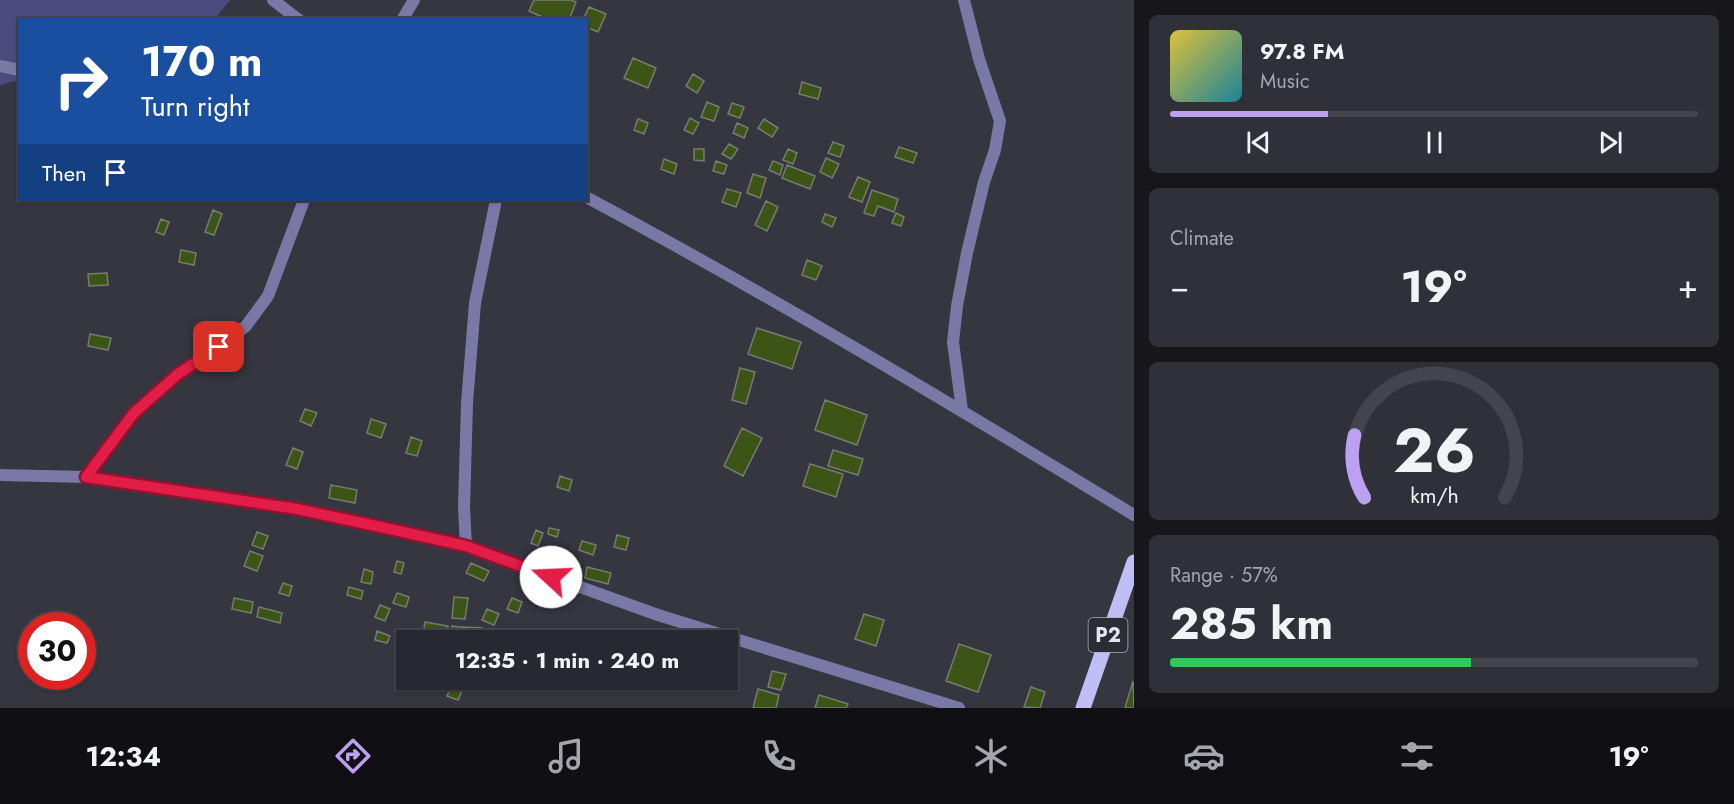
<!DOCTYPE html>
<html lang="en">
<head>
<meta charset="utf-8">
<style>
  :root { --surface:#282831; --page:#303039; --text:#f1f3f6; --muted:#a5a6ab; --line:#44444d; --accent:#bca0f2 }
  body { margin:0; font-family:Jost,sans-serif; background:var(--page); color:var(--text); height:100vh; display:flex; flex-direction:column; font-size:22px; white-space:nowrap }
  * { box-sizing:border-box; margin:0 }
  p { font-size:20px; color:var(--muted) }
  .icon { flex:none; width:33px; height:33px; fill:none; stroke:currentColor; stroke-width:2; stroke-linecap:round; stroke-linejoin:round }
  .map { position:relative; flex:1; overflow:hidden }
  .details { display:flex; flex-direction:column; gap:15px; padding:15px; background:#16161b; width:600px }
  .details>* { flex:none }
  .guide { position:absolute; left:18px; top:18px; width:570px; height:183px; border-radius:0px; box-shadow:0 2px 4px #0004,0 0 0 2px var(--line); background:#1a4fa0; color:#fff; overflow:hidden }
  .speed { position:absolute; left:18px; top:612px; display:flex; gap:12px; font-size:30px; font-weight:700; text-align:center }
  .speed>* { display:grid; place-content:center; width:78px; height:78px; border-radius:50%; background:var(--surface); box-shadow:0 2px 4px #0004,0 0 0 2px var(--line); line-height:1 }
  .speed .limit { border:9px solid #d22; background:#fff; color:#111 }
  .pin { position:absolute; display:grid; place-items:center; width:51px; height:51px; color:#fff; margin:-26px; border-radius:12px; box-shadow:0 3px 9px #0006 }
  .me { position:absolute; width:66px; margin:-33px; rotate:290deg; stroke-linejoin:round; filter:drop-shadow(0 0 4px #0008) }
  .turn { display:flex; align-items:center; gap:21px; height:126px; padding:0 24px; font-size:27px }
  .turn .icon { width:78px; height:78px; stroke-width:2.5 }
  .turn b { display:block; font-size:42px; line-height:51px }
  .then { display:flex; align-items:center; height:57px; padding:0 24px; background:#0003; gap:12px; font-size:22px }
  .big { font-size:45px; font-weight:700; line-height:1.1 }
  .details .card { flex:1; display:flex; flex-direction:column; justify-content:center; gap:9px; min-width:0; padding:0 21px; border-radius:9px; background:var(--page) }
  .details .dial { align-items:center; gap:0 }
  .dial svg { height:156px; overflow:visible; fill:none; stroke:var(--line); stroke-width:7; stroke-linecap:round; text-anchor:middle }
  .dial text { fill:var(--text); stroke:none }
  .song { display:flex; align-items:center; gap:18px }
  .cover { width:72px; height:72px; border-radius:9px; background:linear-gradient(135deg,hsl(50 70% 55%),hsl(190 70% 35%)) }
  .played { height:6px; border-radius:3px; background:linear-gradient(90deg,var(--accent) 30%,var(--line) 30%) }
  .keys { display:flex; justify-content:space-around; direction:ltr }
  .heat { display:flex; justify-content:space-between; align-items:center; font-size:33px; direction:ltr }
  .charge { height:9px; border-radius:4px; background:linear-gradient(90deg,#34c759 57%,var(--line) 0) }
  .trip { position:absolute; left:396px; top:630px; width:342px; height:60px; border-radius:0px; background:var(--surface); box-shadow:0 2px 4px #0004,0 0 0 2px var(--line); font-weight:700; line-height:60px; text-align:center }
  .menu { display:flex; height:96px; justify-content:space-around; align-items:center; background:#101014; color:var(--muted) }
  .menu .icon { width:42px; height:42px }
  .menu .on { color:var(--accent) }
  .menu b { font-size:27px; color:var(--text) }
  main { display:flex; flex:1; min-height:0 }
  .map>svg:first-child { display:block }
  .green { fill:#4c497e }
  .building { fill:#3c5415; stroke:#767c70; stroke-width:1.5 }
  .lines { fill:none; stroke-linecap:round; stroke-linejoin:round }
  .street { stroke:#7a79a6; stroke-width:12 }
  .primary { stroke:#bfbef5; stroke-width:15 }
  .route-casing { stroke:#92132f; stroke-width:15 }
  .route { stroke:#e11d48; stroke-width:10 }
  .labels { text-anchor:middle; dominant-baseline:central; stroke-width:6; stroke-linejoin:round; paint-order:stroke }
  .shield { fill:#2c2c37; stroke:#aeaeb6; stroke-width:1.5 }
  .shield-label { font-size:20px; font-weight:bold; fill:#e6e6ed }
</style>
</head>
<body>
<main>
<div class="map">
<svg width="1134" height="708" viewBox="0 0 1134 708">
  <rect width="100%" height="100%" fill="#363641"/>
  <!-- green -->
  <path class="green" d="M0,0h230l-15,19 -195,1 -1,60 -19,5z"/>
  <!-- building -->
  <path class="building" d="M534,0h37l5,2 -7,18h-20l-20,-9z
    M589,7l17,7 -8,18 -12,-5v-7h-3z
    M633,58l23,10 -8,20 -24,-10z
    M693,74l11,7 -7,12 -11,-7z
    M802,82l19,6 -3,11 -19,-5z
    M707,102l12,5 -5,14 -13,-4z
    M732,103l12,4 -4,11 -12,-4z
    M690,118l9,5 -6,11 -9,-4z
    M638,119l10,4 -4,11 -10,-4z
    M764,119l14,9 -6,9 -14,-9z
    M737,123l11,5 -4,10 -11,-5z
    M833,142l11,4 -4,11 -12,-4z
    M729,144l9,5 -7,10 -9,-5z
    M899,147l18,6 -4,10 -18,-6z
    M694,149h10v12l-10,-1z
    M788,149l9,4 -4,11 -10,-4z
    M826,158l13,6 -7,14 -12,-6z
    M664,159l13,5 -3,10 -13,-5z
    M716,161l11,4 -3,9 -11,-3z
    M773,161l10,4 -3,10 -11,-5z
    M787,165l28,11 -5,13 -28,-11z
    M753,174l13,4 -6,20 -13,-5z
    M858,177l12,5 -8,20 -13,-5z
    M727,189l14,4 -5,14 -14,-5z
    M872,190l26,9 -4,13 -16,-6 -4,10 -10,-3z
    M766,201l12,6 -11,24 -12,-6z
    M213,210l9,4 -8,21 -9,-3z
    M896,213l8,4 -3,9 -9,-3z
    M825,214l11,4 -4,9 -10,-5z
    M161,219l8,3 -5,13 -8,-3z
    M181,250l15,3 -2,12 -15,-3z
    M807,260l15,6 -6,14 -14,-5z
    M107,273l1,12 -19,1 -1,-12z
    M757,328l44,14 -9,27 -44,-15z
    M90,334l21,4 -3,12 -20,-4z
    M740,368l15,4 -9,32 -14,-4z
    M825,400l42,15 -10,30 -42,-15z
    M305,409l12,4 -6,13 -11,-5z
    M371,419l15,5 -5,14 -14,-5z
    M742,428l20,10 -19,38 -19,-10z
    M411,437l11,4 -5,15 -11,-3z
    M293,448l10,4 -6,17 -11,-4z
    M833,450l30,9 -5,16 -30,-9z
    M810,464l33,10 -7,23 -33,-11z
    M560,476l12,4 -3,11 -12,-4z
    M331,485l26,5 -2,13 -26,-5z
    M549,528l10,2 -2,7 -9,-3z
    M536,530l7,3 -5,13 -7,-3z
    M257,532l11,4 -5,13 -11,-4z
    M617,535l12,3 -3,12 -12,-3z
    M582,541l14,4 -3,10 -14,-5z
    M250,551l13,5 -6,15 -13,-5z
    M397,561l7,2 -3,11 -7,-2z
    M471,563l18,8 -5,10 -18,-8z
    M587,567l24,6 -3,11 -23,-6z
    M364,569l9,3 -2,12 -10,-2z
    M283,583l9,3 -3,10 -10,-3z
    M349,587l14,4 -2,8 -14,-4z
    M397,593l12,4 -3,10 -13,-4z
    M454,597l14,1 -3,21 -13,-1z
    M234,598l19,4 -2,11 -19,-4z
    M512,598l10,4 -4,11 -11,-4z
    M380,605l10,4 -5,12 -10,-4z
    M259,607l23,6 -2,10 -23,-6z
    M487,609l12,5 -5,11 -12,-5z
    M864,614l20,6 -8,26 -21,-7z
    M425,622l23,4 -3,14h-23z
    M452,626l7,1 -2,13h-7z
    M461,627l21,1v12h-22z
    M377,631l13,5 -3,7 -12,-3z
    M959,644l32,11 -13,37 -32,-11z
    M398,649l8,3v10l-11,-4z
    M772,671l14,3 -5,16 -13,-3z
    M402,672l4,2v6h7l-2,5 -12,-3z
    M1133,681l1,27h-9z
    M453,682l11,4 -6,14 -11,-4z
    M1031,687l14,5 -5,16 -16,-1z
    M758,689l21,6 -3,13h-23z
    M819,695l29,9 -2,4h-31z"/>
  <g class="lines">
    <!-- street -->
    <path class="street" d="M273,0l26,20
      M402,20l12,-20
      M0,66l20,4
      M586,197c187,100 367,208 548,318
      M962,410l-9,-68 4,-36 10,-53 17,-71 11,-32 5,-29 -21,-62 -15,-59
      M0,475l86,2 211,32 169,37 192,69 301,93
      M86,477l48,-64 44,-39 41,-27 27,-21 22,-30 36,-96
      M466,546l-2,-39 3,-104 8,-100 21,-103"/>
    <!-- primary -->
    <path class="primary" d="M1083,708l51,-146"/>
  </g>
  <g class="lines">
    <defs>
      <path id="route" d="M219,347l-41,27 -44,39 -48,64 211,32 84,18 85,19 85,31"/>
    </defs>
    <!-- route casing -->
    <use href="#route" class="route-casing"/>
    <!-- route -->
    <use href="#route" class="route"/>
  </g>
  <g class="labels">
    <!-- shield labels -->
    <rect class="shield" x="1088.5" y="618" width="39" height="34" rx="4.5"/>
    <g class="shield-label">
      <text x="1108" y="635">P2</text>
    </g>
  </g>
</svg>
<div class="speed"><div class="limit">30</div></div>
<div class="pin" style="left:219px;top:347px;background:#d93025"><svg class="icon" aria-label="arrive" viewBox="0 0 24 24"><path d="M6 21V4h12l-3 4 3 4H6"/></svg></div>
<svg class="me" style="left:551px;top:577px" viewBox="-20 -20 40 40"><circle r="19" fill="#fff"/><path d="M0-13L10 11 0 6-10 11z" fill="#e11d48"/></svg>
<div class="trip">12:35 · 1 min · 240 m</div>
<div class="guide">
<div class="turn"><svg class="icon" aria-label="right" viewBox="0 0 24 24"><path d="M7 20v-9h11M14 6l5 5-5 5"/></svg><div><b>170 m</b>Turn right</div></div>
<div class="then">Then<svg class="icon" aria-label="arrive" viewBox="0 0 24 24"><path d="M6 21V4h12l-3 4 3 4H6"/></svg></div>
</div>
</div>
<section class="details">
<div class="card">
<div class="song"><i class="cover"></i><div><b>97.8 FM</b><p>Music</p></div></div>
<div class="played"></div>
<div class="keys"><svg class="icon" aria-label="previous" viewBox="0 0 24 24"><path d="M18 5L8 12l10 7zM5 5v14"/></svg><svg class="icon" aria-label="pause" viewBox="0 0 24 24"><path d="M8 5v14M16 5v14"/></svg><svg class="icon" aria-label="next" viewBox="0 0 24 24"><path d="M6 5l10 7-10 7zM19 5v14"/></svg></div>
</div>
<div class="card"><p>Climate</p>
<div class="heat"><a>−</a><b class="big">19°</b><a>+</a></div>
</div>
<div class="card dial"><svg viewBox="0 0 100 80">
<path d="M14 69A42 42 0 1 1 86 69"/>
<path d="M14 69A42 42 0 0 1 9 37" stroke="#bca0f2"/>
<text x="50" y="56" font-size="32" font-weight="700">26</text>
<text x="50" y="72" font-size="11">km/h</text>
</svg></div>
<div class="card"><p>Range · 57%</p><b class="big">285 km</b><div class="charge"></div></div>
</section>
</main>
<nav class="menu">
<b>12:34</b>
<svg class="icon on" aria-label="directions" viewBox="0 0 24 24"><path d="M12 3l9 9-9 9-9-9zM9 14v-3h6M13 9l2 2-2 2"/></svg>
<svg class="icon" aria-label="music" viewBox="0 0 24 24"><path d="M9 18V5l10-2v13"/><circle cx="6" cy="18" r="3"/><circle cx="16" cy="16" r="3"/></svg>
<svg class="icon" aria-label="phone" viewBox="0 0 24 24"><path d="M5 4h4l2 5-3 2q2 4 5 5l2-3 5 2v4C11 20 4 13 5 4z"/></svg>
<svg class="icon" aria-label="climate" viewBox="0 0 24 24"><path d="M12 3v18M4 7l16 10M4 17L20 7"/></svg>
<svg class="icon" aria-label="car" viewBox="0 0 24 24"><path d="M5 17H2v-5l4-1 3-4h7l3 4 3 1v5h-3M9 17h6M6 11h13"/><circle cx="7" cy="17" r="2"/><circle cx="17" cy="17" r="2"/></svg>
<svg class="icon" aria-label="filters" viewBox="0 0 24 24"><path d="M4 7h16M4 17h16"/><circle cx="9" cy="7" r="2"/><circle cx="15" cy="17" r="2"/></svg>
<b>19°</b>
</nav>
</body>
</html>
